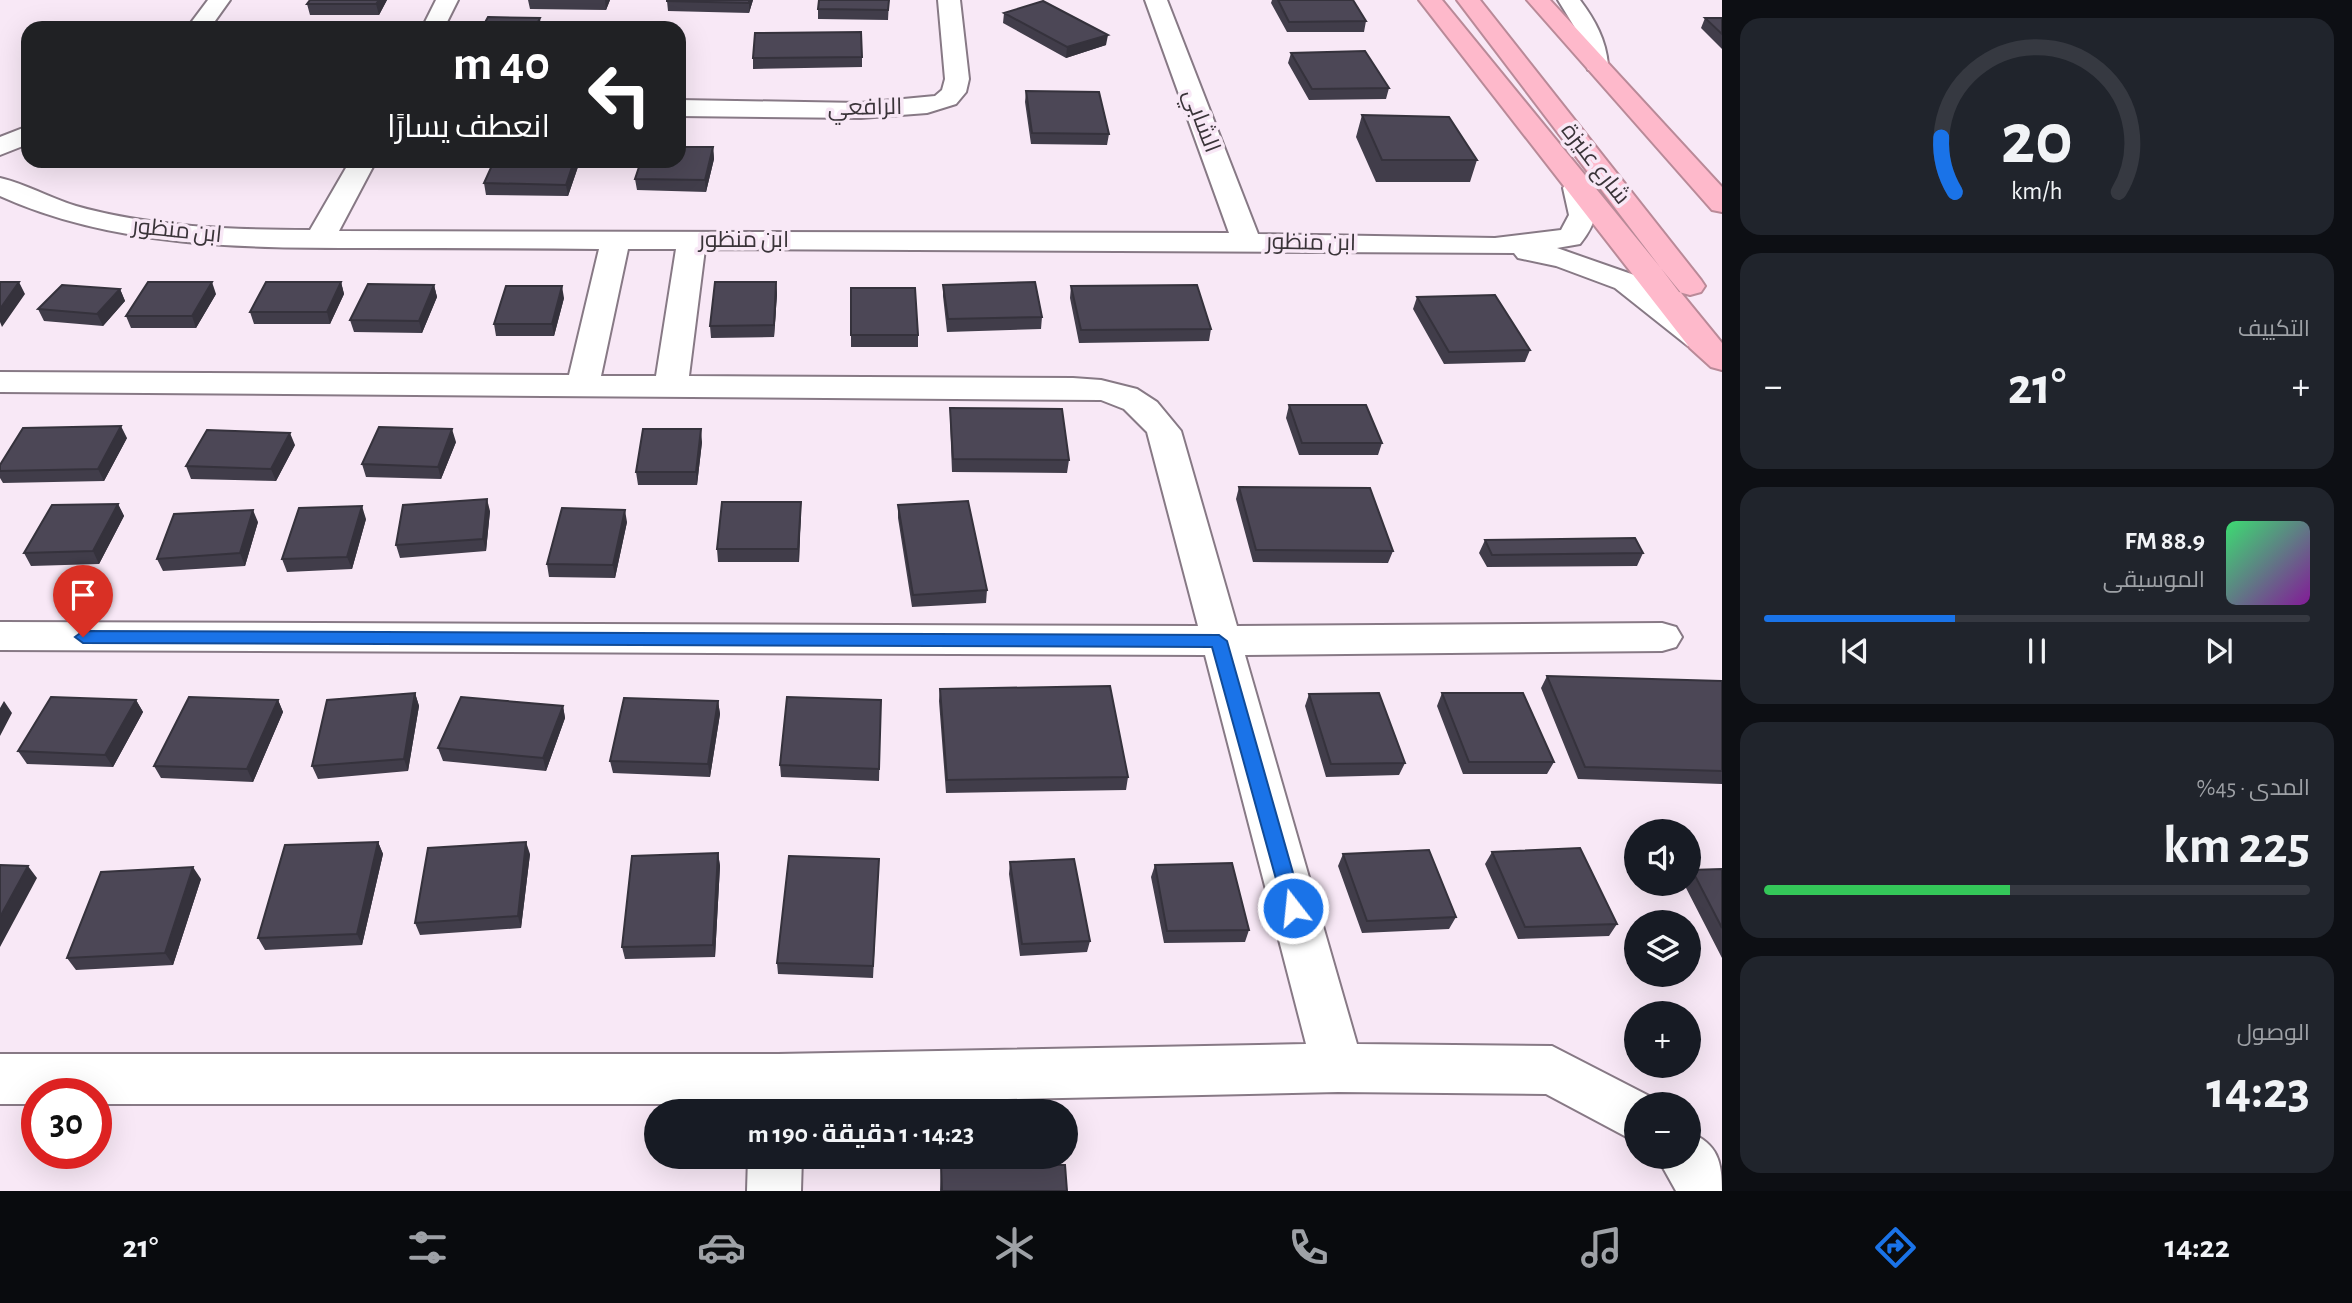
<!DOCTYPE html>
<html lang="ar">
<head>
<meta charset="utf-8">
<style>
  :root { --surface:#171b24; --page:#20242c; --text:#f1f3f6; --muted:#9ea1a6; --line:#363941; --accent:#1a73e8 }
  body { margin:0; font-family:"Alegreya Sans",Cairo,sans-serif; background:var(--page); color:var(--text); direction:rtl; height:100vh; display:flex; flex-direction:column; font-size:26px; white-space:nowrap }
  * { box-sizing:border-box; margin:0 }
  p { font-size:23px; color:var(--muted) }
  .icon { flex:none; width:38px; height:38px; fill:none; stroke:currentColor; stroke-width:2; stroke-linecap:round; stroke-linejoin:round }
  .map { position:relative; flex:1; overflow:hidden; direction:ltr }
  .side { display:flex; flex-direction:column; gap:18px; padding:18px; background:#0d0f14; width:630px }
  .side>* { flex:none }
  .guide { position:absolute; left:21px; top:21px; width:665px; height:147px; border-radius:21px; box-shadow:0 7px 28px #0002; direction:rtl; background:#202124; color:#fff; overflow:hidden }
  .controls { position:absolute; left:1624px; top:819px; display:grid; gap:14px }
  .controls a { display:grid; place-items:center; width:77px; height:77px; border-radius:50%; background:var(--surface); box-shadow:0 7px 28px #0002; font-size:35px }
  .speed { position:absolute; left:21px; top:1078px; display:flex; gap:14px; font-size:35px; font-weight:700; text-align:center }
  .speed>* { display:grid; place-content:center; width:91px; height:91px; border-radius:50%; background:var(--surface); box-shadow:0 7px 28px #0002; line-height:1 }
  .speed .limit { border:10px solid #d22; background:#fff; color:#111 }
  .pin { position:absolute; display:grid; place-items:center; width:60px; height:60px; color:#fff; margin:-72px -30px; border-radius:50% 50% 50% 0; rotate:-45deg; box-shadow:0 0 7px #0007 }
  .pin .icon { rotate:45deg }
  .me { position:absolute; width:77px; margin:-38px; rotate:344deg; stroke-linejoin:round; filter:drop-shadow(0 0 5px #0008) }
  .turn { display:flex; align-items:center; gap:24px; height:147px; padding:0 21px; font-size:32px }
  .turn .icon { width:91px; height:91px; stroke-width:2.5 }
  .turn b { display:block; font-size:49px; line-height:60px }
  .big { font-size:52px; font-weight:700; line-height:1.1 }
  .side .card { flex:1; display:flex; flex-direction:column; justify-content:center; gap:10px; min-width:0; padding:0 24px; border-radius:21px; background:var(--page) }
  .side .dial { align-items:center; gap:0 }
  .dial svg { height:182px; overflow:visible; fill:none; stroke:var(--line); stroke-width:7; stroke-linecap:round; text-anchor:middle }
  .dial text { fill:var(--text); stroke:none }
  .song { display:flex; align-items:center; gap:21px }
  .cover { width:84px; height:84px; border-radius:10px; background:linear-gradient(135deg,hsl(140 70% 55%),hsl(290 70% 35%)) }
  .played { height:7px; border-radius:4px; background:linear-gradient(90deg,var(--accent) 35%,var(--line) 35%) }
  .keys { display:flex; justify-content:space-around; direction:ltr }
  .heat { display:flex; justify-content:space-between; align-items:center; font-size:38px; direction:ltr }
  .charge { height:10px; border-radius:5px; background:linear-gradient(90deg,#34c759 45%,var(--line) 0) }
  .trip { position:absolute; left:644px; top:1099px; width:434px; height:70px; border-radius:35px; background:var(--surface); box-shadow:0 7px 28px #0002; font-weight:700; line-height:70px; text-align:center; direction:rtl }
  .menu { display:flex; height:112px; justify-content:space-around; align-items:center; background:#090b0e; color:var(--muted) }
  .menu .icon { width:49px; height:49px }
  .menu .on { color:var(--accent) }
  .menu b { font-size:32px; color:var(--text) }
  main { display:flex; flex:1; min-height:0 }
  .map>svg:first-child { display:block }
  .lines { fill:none; stroke-linecap:round; stroke-linejoin:round }
  .minor-casing { stroke:#877985; stroke-width:4 }
  .highway-casing { stroke:#b98a98; stroke-width:4 }
  .minor { fill:#fff; fill-rule:evenodd }
  .highway { fill:#feb9cb; fill-rule:evenodd }
  .wall { fill:#413d4a }
  .shaded-wall { fill:#35323c }
  .building { fill:#4c4756; stroke:#35323c; stroke-width:2 }
  .route { fill:#1a73e8; stroke:#114b97; stroke-width:2 }
  .labels { text-anchor:middle; dominant-baseline:central; stroke-width:7; stroke-linejoin:round; paint-order:stroke }
  .far-street-label { font-size:23px; fill:#3a3439; stroke:#f8e8f6 }
</style>
</head>
<body>
<main>
<section class="side">
<div class="card dial"><svg viewBox="0 0 100 80">
<path d="M14 69A42 42 0 1 1 86 69"/>
<path d="M14 69A42 42 0 0 1 8 45" stroke="#1a73e8"/>
<text x="50" y="56" font-size="32" font-weight="700">20</text>
<text x="50" y="72" font-size="11">km/h</text>
</svg></div>
<div class="card"><p>التكييف</p>
<div class="heat"><a>−</a><b class="big">21°</b><a>+</a></div>
</div>
<div class="card">
<div class="song"><i class="cover"></i><div><b>88.9 FM</b><p>الموسيقى</p></div></div>
<div class="played"></div>
<div class="keys"><svg class="icon" aria-label="previous" viewBox="0 0 24 24"><path d="M18 5L8 12l10 7zM5 5v14"/></svg><svg class="icon" aria-label="pause" viewBox="0 0 24 24"><path d="M8 5v14M16 5v14"/></svg><svg class="icon" aria-label="next" viewBox="0 0 24 24"><path d="M6 5l10 7-10 7zM19 5v14"/></svg></div>
</div>
<div class="card"><p>المدى · 45%</p><b class="big">225 km</b><div class="charge"></div></div>
<div class="card"><p>الوصول</p><b class="big">14:23</b></div>
</section>
<div class="map">
<svg width="1722" height="1191" viewBox="0 0 1722 1191">
  <rect width="100%" height="100%" fill="#f8e8f6"/>
  <g class="lines">
    <defs>
      <path id="minor" d="M208,0h22l-20,28h-23z
        M436,0h22l-14,28h-22z
        M938,0h22l9,79 -3,13 -10,12 -29,9 -66,5 -182,-2v-16l182,3 74,-7 7,-6 3,-11z
        M1145,0h22l91,234 237,4 66,-8 8,-15 -6,-27 4,-6h20c15,23 9,42 -7,62l-23,4 80,28 78,63 -5,7 -11,2 -11,-2 -73,-58 -59,-22 -38,-8 -4,-5 -809,-4 -16,127 384,2 28,2 36,9 20,13 24,29 56,195 425,-3 14,4 6,10 -6,10 -14,4 -417,4 112,389 195,2 103,53 2,5h-21v38l-90,-48 -208,-2 -560,12h-682v-10h-59v10h-37v-50h778l528,-10 -101,-389 -1205,-5v-28l1198,4 -51,-194 -23,-23 -23,-9 -1101,-8v-20l569,3 30,-126c-77,-1 -153,-1 -229,-1 -124,0 -255,0 -370,-52v-18c26,6 50,20 76,28 74,21 157,24 234,24l40,-69h26l-37,70 890,2zM628,249h48l-20,127h-55z
        M1558,0h22c15,20 26,40 28,65l-4,5h-16l-11,-39z
        M28,126v18l-28,11v-18z
        M1689,1132c29,12 33,30 33,59h-46l-19,-34h32z
        M748,1157h54l-1,34h-54z"/>
      <path id="highway" d="M1419,0h23l280,343v27l-11,-3 -21,-19z
        M1457,0h23l221,280 4,6 -4,6 -11,3 -11,-3z
        M1527,0h23l172,187v25l-10,-2z"/>
    </defs>
    <!-- minor casing -->
    <use href="#minor" class="minor-casing"/>
    <!-- highway casing -->
    <use href="#highway" class="highway-casing"/>
    <!-- minor -->
    <use href="#minor" class="minor"/>
    <!-- highway -->
    <use href="#highway" class="highway"/>
  </g>
  <!-- wall -->
  <path class="wall" d="M310,0h77l-8,15h-69l-3,-11z
    M528,0h82l-4,10 -76,-1z
    M753,0l-4,13 -81,-2 -1,-10z
    M889,0l-1,20 -70,-1v-10z
    M1272,0h81l13,21 -2,11h-77l-16,-29z
    M1004,13l102,32 -40,13 -63,-35z
    M1705,18h17v31l-21,-21z
    M1291,53l98,35 -3,11 -77,1 -21,-37z
    M862,57v10l-109,2v-11z
    M1026,91l83,43 -2,11 -76,-1 -6,-42z
    M1362,115l115,45 -7,22h-94l-20,-45z
    M713,147l1,12 -8,33 -69,-2 -2,-11z
    M494,161h86l-12,35 -82,-1 -2,-12z
    M341,282l3,12 -14,30h-76l-4,-12z
    M776,282l1,12 -3,43 -63,1 -1,-12z
    M434,285l3,12 -15,36 -68,-1 -4,-12z
    M943,285l99,32 -1,12 -94,3 -4,-36z
    M1071,286l140,43 -2,12 -130,2 -9,-45z
    M851,288l67,47v12h-67z
    M120,289l5,12 -22,25 -59,-5 -6,-12z
    M216,294l-20,34h-65l-5,-12z
    M1417,297l113,53 -5,12 -81,2 -31,-55z
    M564,298l-10,38h-58l-2,-12z
    M1289,405l93,38 -4,12h-79l-13,-37z
    M950,408l119,52 -2,13 -115,-1 -2,-52z
    M127,438l-23,43 -101,2 -3,-5v-13z
    M456,442l-15,37 -75,-2 -4,-13z
    M702,442l-5,43h-59l-2,-13z
    M295,445l-19,36 -85,-2 -5,-13z
    M1239,487l154,64 -5,12 -135,-1 -17,-63z
    M801,502l-2,60h-81l-1,-13z
    M118,504l6,12 -25,48 -68,2 -7,-13z
    M898,505l89,85 -1,13 -74,4 -14,-89z
    M490,511l-4,40 -86,7 -4,-13z
    M366,519l-14,50 -65,3 -5,-13z
    M258,522l-13,44 -82,5 -6,-12z
    M627,522l-12,56 -66,-1 -2,-13z
    M1485,540l158,13 -6,13 -150,1 -8,-14z
    M1547,676l175,5v103l-144,-5 -37,-91z
    M940,689l188,88 -2,13 -180,3 -7,-92z
    M415,693l4,13 -11,65 -90,8 -6,-13z
    M1442,693l112,69 -7,12h-84l-26,-68z
    M1309,694l96,69 -6,12 -73,2 -21,-71z
    M136,700l7,12 -30,55 -86,-3 -9,-13z
    M278,700l5,12 -30,70 -92,-4 -7,-12z
    M881,700l-2,81 -98,-4 -1,-12z
    M718,701l2,13 -10,63 -97,-4 -3,-12z
    M563,706l2,12 -19,53 -103,-10 -5,-13z
    M378,842l5,12 -21,91 -97,5 -7,-12z
    M1492,852l125,72 -8,12 -91,3 -33,-75z
    M718,853l2,13 -5,91 -90,2 -3,-12z
    M530,854l-9,74 -101,7 -5,-12z
    M1343,854l113,63 -7,12 -87,4 -24,-67z
    M879,859l-6,119 -95,-4 -1,-11z
    M1010,862l80,79 -3,11 -67,4 -11,-82z
    M1155,865l94,65 -4,12 -81,1 -13,-66z
    M1722,869v89l-38,-74h5v-10l3,-4z
    M201,879l-28,86 -97,5 -9,-12z
    M941,1165l126,26h-127z"/>
  <!-- shaded-wall -->
  <path class="shaded-wall" d="M379,0h8l-8,15 -3,-11z
    M605,0h5l-4,10z
    M749,0h4l-4,13z
    M540,18l1,10h-6z
    M682,31l1,10 -4,13v-14z
    M1108,35l-2,10 -40,13 1,-11z
    M713,147l1,12 -8,33 -1,-12z
    M574,161h6l-12,35 -2,-11z
    M19,282l6,12 -23,33 -2,-5v-13z
    M212,282l4,12 -20,34 -4,-12z
    M341,282l3,12 -14,30 -3,-12z
    M776,282l1,12 -3,43v-12z
    M434,285l3,12 -15,36 -3,-12z
    M562,286l2,12 -10,38 -2,-12z
    M120,289l5,12 -22,25 -6,-12z
    M121,426l6,12 -23,43 -6,-12z
    M452,429l4,13 -15,37 -3,-12z
    M701,429l1,13 -5,43 -1,-13z
    M290,433l5,12 -19,36 -5,-12z
    M487,499l3,12 -4,40 -3,-12z
    M801,502v12l-2,48 -1,-13z
    M118,504l6,12 -25,48 -6,-13z
    M362,506l4,13 -14,50 -5,-12z
    M253,510l5,12 -13,44 -5,-13z
    M625,510l2,12 -12,56 -2,-13z
    M415,693l4,13 -11,65 -4,-12z
    M136,700l7,12 -30,55 -8,-12z
    M278,700l5,12 -30,70 -6,-13z
    M4,701l8,12 -12,23v-28z
    M718,701l2,13 -10,63 -2,-13z
    M563,706l2,12 -19,53 -3,-13z
    M378,842l5,12 -21,91 -5,-11z
    M526,842l4,12 -9,74 -3,-12z
    M718,853l2,13 -5,91 -2,-12z
    M28,866l9,12 -37,69v-30z
    M193,867l8,12 -28,86 -8,-12z"/>
  <!-- building -->
  <path class="building" d="M310,0h69l-3,4h-69z
    M667,0h82v3l-82,-2z
    M819,0h70l-1,10 -70,-1z
    M1278,0h75l13,21 -77,1z
    M1043,1l65,34 -41,12 -63,-34z
    M488,17l52,1 -5,10h-53z
    M1705,18h17v16z
    M267,23l75,1 -3,4h-77z
    M861,32l1,25 -109,1 2,-25z
    M1365,51l24,37 -77,1 -21,-36z
    M1026,91l73,1 10,42 -77,-1z
    M1362,115l87,2 28,43h-95z
    M679,147h34l-8,33 -70,-1 6,-18h38z
    M494,161h80l-8,24 -82,-2z
    M0,282h19l-19,27z
    M148,282h64l-20,34h-66z
    M266,282h75l-14,30h-77z
    M715,282h61l-2,43 -64,1z
    M1035,282l7,35 -94,2 -5,-34z
    M368,284l66,1 -15,36 -69,-1z
    M62,285l58,4 -23,25 -59,-5z
    M1197,285l14,44 -130,1 -10,-44z
    M506,286h56l-10,38h-58z
    M851,288h64l3,47h-67z
    M1495,295l35,55 -81,2 -32,-55z
    M1289,405h77l16,38h-80z
    M950,408l112,1 7,51 -116,-1z
    M121,426l-23,43 -98,2v-6l23,-37z
    M379,427l73,2 -14,38 -76,-3z
    M643,429h58l-5,43h-60z
    M207,430l83,3 -19,36 -85,-3z
    M1239,487l131,1 23,63 -137,-1z
    M487,499l-4,40 -87,6 7,-40z
    M968,501l19,89 -74,5 -15,-90z
    M722,502h79l-3,47h-81z
    M118,504l-25,47 -69,2 28,-48z
    M362,506l-15,51 -65,2 17,-51z
    M562,508l63,2 -12,55 -66,-1z
    M253,510l-13,43 -83,6 17,-45z
    M1635,538l8,15 -151,2 -7,-15z
    M1547,676l175,5v90l-137,-4z
    M1110,686l18,91 -181,3 -7,-91z
    M415,693l-11,66 -92,7 15,-66z
    M1379,693l26,70 -74,1 -22,-70z
    M1442,693h81l31,69h-85z
    M51,697l85,3 -31,55 -87,-4z
    M189,697l89,3 -31,69 -93,-3z
    M461,697l102,9 -20,52 -105,-10z
    M787,697l94,3 -2,69 -99,-4z
    M624,698l94,3 -10,63 -98,-3z
    M378,842l-21,92 -99,4 27,-93z
    M526,842l-8,74 -103,7 13,-75z
    M1580,848l37,76 -92,3 -33,-75z
    M1429,850l27,67 -89,4 -24,-67z
    M718,853l-5,92 -91,2 10,-91z
    M789,856l90,3 -6,107 -96,-3z
    M1074,859l16,82 -68,3 -12,-82z
    M1232,863l17,67 -82,1 -12,-66z
    M0,865l28,1 -28,51z
    M193,867l-28,86 -98,5 34,-86z
    M1722,869v59l-30,-58z
    M941,1165h124l2,26h-125z"/>
  <!-- route -->
  <path class="route" d="M83,631l1136,4 8,6 76,267 -3,6 -7,2 -6,-2 -3,-6 -72,-261 -1129,-4 -8,-6z"/>
  <g class="labels">
    <!-- far-street labels -->
    <g class="far-street-label">
      <text transform="translate(865 108) rotate(-1)">الرافعي</text>
      <text transform="translate(1201 121) rotate(69)">الشابي</text>
      <text transform="translate(1595 164) rotate(52)">شارع عنيزة</text>
      <text transform="translate(177 231) rotate(6)">ابن منظور</text>
      <text x="744" y="240">ابن منظور</text>
      <text transform="translate(1311 243) rotate(1)">ابن منظور</text>
    </g>
  </g>
</svg>
<div class="controls">
<a><svg class="icon" aria-label="sound" viewBox="0 0 24 24"><path d="M4 9h4l5-4v14l-5-4H4zM17 9q2 3 0 6"/></svg></a>
<a><svg class="icon" aria-label="layers" viewBox="0 0 24 24"><path d="M12 4l9 5-9 5-9-5zM3 14l9 5 9-5"/></svg></a>
<a>+</a>
<a>−</a>
</div>
<div class="speed"><div class="limit">30</div></div>
<div class="pin" style="left:83px;top:637px;background:#d93025"><svg class="icon" aria-label="arrive" viewBox="0 0 24 24"><path d="M6 21V4h12l-3 4 3 4H6"/></svg></div>
<svg class="me" style="left:1293px;top:908px" viewBox="-20 -20 40 40"><circle r="17" fill="#1a73e8" stroke="#fff" stroke-width="3"/><path d="M0-11L8 9 0 5-8 9z" fill="#fff"/></svg>
<div class="trip">14:23 · 1 دقيقة · 190 m</div>
<div class="guide">
<div class="turn"><svg class="icon" aria-label="left" viewBox="0 0 24 24"><path d="M17 20v-9H6M10 6l-5 5 5 5"/></svg><div><b>40 m</b>انعطف يسارًا</div></div>
</div>
</div>
</main>
<nav class="menu">
<b>14:22</b>
<svg class="icon on" aria-label="directions" viewBox="0 0 24 24"><path d="M12 3l9 9-9 9-9-9zM9 14v-3h6M13 9l2 2-2 2"/></svg>
<svg class="icon" aria-label="music" viewBox="0 0 24 24"><path d="M9 18V5l10-2v13"/><circle cx="6" cy="18" r="3"/><circle cx="16" cy="16" r="3"/></svg>
<svg class="icon" aria-label="phone" viewBox="0 0 24 24"><path d="M5 4h4l2 5-3 2q2 4 5 5l2-3 5 2v4C11 20 4 13 5 4z"/></svg>
<svg class="icon" aria-label="climate" viewBox="0 0 24 24"><path d="M12 3v18M4 7l16 10M4 17L20 7"/></svg>
<svg class="icon" aria-label="car" viewBox="0 0 24 24"><path d="M5 17H2v-5l4-1 3-4h7l3 4 3 1v5h-3M9 17h6M6 11h13"/><circle cx="7" cy="17" r="2"/><circle cx="17" cy="17" r="2"/></svg>
<svg class="icon" aria-label="filters" viewBox="0 0 24 24"><path d="M4 7h16M4 17h16"/><circle cx="9" cy="7" r="2"/><circle cx="15" cy="17" r="2"/></svg>
<b>21°</b>
</nav>
</body>
</html>
